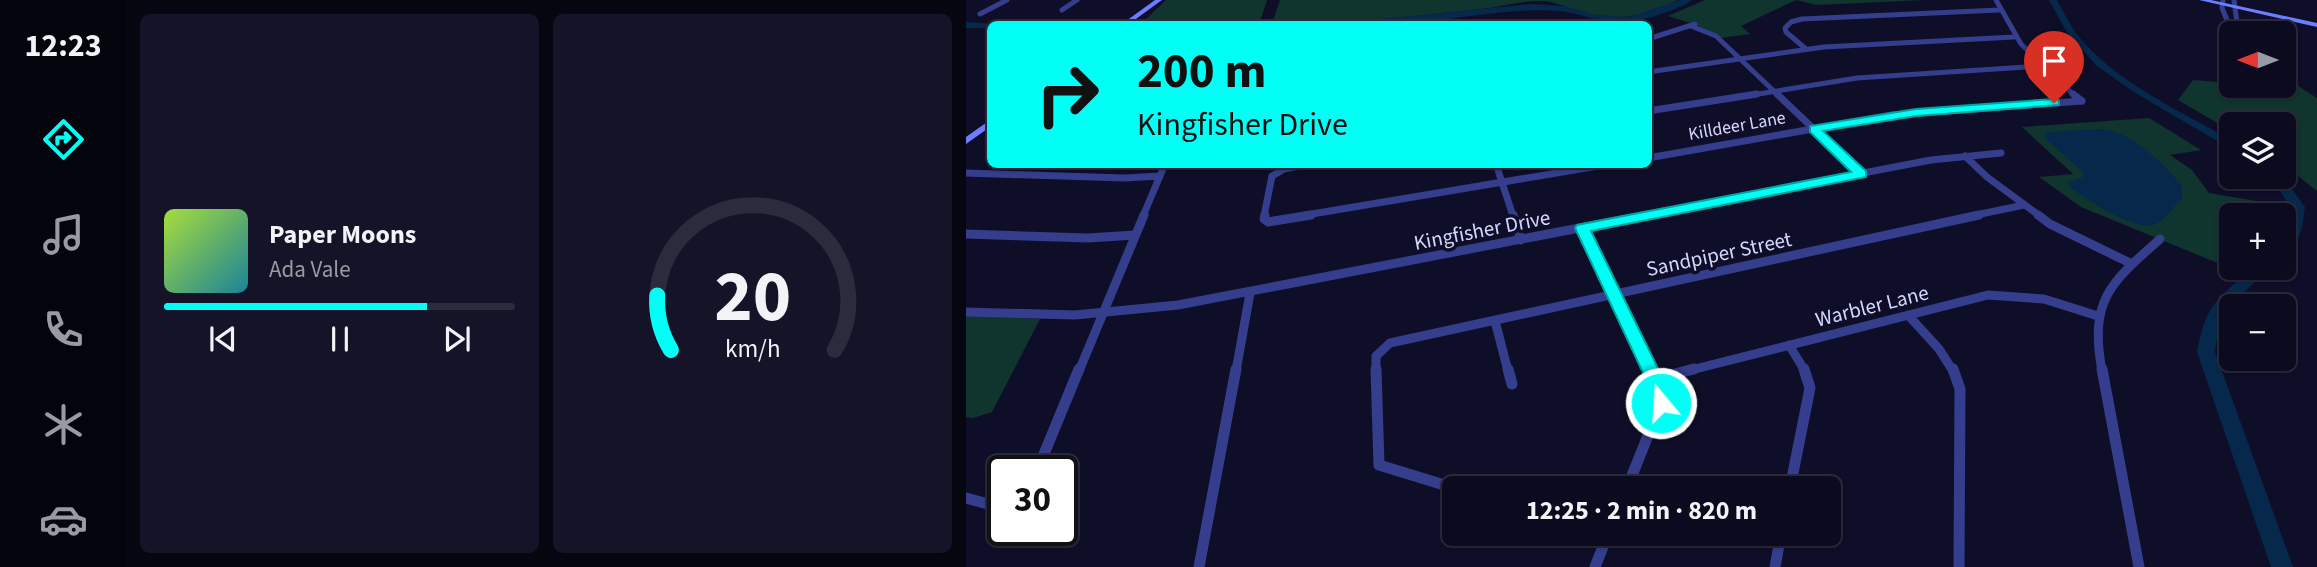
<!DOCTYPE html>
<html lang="en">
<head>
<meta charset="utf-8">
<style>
  :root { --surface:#0b0a1f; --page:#141328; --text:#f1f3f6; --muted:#9a9aa4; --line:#2b2b3d; --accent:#02fff6 }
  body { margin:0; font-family:"Source Sans 3",sans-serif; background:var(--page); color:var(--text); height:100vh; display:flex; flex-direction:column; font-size:26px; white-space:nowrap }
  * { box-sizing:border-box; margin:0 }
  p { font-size:23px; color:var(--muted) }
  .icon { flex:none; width:38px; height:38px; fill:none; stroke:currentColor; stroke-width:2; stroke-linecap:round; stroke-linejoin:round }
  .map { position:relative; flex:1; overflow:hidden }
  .drawer { display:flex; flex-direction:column; gap:14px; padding:14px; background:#060611; width:840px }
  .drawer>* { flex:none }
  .top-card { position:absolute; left:21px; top:21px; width:665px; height:147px; border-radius:10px; box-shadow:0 2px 5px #0004,0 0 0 2px var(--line); background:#02fff6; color:#111; overflow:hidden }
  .needle { width:46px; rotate:270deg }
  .controls { position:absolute; left:1253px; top:21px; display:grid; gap:14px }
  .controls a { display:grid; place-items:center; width:77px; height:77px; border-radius:10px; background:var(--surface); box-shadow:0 2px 5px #0004,0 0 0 2px var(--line); font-size:35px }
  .speed { position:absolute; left:21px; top:455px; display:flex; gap:14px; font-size:35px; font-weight:700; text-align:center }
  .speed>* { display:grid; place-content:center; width:91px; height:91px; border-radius:50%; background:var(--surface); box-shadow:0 2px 5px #0004,0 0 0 2px var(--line); line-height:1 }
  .speed .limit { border:4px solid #111; border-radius:10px; background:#fff; color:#111 }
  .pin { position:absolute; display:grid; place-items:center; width:60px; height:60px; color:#fff; margin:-72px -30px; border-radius:50% 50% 50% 0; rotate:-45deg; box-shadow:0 0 7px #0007 }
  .pin .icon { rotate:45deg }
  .me { position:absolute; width:77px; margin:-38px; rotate:342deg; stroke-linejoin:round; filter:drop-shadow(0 0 5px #0008) }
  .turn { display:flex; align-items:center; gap:24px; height:147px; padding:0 35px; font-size:32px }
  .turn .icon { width:91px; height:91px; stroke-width:2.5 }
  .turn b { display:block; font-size:49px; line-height:60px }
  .drawer .widget { flex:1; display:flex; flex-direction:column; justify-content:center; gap:10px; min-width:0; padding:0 24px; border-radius:10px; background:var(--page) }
  .drawer .dial { align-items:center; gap:0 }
  .dial svg { height:182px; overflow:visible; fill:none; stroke:var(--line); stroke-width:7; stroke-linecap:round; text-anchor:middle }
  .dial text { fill:var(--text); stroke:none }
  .song { display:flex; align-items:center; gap:21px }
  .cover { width:84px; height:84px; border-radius:10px; background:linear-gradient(135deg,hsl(80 70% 55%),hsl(190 70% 35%)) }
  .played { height:7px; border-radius:4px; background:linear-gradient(90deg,var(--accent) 75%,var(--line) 75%) }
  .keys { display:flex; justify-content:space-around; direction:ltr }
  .drawer .tiles { flex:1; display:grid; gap:14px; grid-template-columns:repeat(2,1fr) }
  .trip { position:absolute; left:476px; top:476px; width:399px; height:70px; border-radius:10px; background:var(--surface); box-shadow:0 2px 5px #0004,0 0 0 2px var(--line); font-weight:700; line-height:70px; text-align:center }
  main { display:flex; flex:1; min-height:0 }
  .menu { display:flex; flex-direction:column; width:126px; justify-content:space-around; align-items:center; background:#04040c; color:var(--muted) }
  .menu .icon { width:49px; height:49px }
  .menu .current { color:var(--accent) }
  .menu b { font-size:32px; color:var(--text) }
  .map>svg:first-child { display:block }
  .green { fill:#10342e }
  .water { fill:#06284a }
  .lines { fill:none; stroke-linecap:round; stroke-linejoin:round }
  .river { fill:#06284a; fill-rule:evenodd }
  .street-far3 { stroke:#353e8c; stroke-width:5 }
  .street-far2 { stroke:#353e8c; stroke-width:7 }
  .street-far1 { stroke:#353e8c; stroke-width:9 }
  .street { stroke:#353e8c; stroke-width:11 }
  .secondary { fill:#6d7dff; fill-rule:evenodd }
  .route { fill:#02fff6; stroke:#01a6a0; stroke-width:2 }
  .labels { text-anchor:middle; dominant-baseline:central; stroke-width:7; stroke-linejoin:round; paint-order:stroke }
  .far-street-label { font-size:18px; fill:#d6d7ff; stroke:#0f0e29 }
  .street-label { font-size:21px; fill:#d6d7ff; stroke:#0f0e29 }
</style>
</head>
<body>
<main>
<nav class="menu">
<b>12:23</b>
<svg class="icon current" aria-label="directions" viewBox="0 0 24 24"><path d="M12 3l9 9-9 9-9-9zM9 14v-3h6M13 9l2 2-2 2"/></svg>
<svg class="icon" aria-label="music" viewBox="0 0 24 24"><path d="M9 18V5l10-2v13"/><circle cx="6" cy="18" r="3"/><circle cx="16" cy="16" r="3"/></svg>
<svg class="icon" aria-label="phone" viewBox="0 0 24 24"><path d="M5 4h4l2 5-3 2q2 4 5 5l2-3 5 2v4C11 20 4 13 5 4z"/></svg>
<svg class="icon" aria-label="climate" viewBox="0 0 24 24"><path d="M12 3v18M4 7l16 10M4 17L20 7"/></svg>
<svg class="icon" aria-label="car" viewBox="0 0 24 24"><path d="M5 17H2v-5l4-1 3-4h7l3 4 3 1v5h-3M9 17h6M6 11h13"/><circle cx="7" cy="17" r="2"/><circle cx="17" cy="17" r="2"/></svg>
</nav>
<section class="drawer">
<div class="tiles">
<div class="widget">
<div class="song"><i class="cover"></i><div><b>Paper Moons</b><p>Ada Vale</p></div></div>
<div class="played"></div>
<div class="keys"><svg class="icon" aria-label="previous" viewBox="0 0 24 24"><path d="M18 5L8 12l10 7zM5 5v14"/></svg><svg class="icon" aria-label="pause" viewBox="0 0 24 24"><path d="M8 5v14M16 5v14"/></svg><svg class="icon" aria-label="next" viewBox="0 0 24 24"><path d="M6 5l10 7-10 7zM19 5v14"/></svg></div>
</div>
<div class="widget dial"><svg viewBox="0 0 100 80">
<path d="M14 69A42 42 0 1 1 86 69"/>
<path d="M14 69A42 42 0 0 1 8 45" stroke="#02fff6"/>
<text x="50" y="56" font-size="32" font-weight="700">20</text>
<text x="50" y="72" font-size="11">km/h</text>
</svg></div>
</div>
</section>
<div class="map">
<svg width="1351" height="567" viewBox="0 0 1351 567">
  <rect width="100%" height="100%" fill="#0f0e29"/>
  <!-- green -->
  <path class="green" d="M200,0h101l-8,24h-99l-16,-3z
    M314,0h398c-27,13 -62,24 -93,14 -15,-5 -30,-14 -46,-13 -19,0 -39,6 -58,8 -70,7 -139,16 -209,15z
    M739,0h220l-108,5 -21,-5 -55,26 9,8 -30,4 -23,-13 -29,-9z
    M1318,77l33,21v93l-33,-26v-41h-53v7l-53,-31 15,-20 35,3 3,-2v5h53z
    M1183,118l52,32 -31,5 22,15 17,23 47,8 3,5 -3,9h-25v36l-11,13 -139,-57 -42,-30 34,-3 -51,-47z
    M0,316l74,3 -48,93 -19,6 -7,-1z"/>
  <!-- water -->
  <path class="water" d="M1134,129c35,4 58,31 81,55l1,15c-8,7 -19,23 -29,26 -19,6 -69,-27 -84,-39l-2,-4 15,-4 2,-5 -40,-36 4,-5z"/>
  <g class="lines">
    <!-- river -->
    <path class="river" d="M714,0h12c-14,10 -42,18 -60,22 -25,5 -49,-9 -73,-11 -67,-5 -137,19 -203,13l5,-3 171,-17 32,2 32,9 33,2z
      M1083,0h8c6,11 12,23 19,33 38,49 103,77 155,107v9l-94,-55 -40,-28 -28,-30z
      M0,22l28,2h-4v4h-24z
      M1304,177h13l22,30c-3,17 -2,37 -21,43v-12l7,-31z
      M1286,268h17l-43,42 -6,10 -5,32 78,215h-22l-74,-215c10,-50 19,-51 55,-84z"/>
    <!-- street-far3 -->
    <path class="street-far3" d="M1030,0l25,44 54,52
      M1257,0l-1,8 7,17 8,-2 -3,-23
      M96,10l15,-10
      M14,14l27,-14
      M725,26l25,10 63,60
      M682,39l47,-15
      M840,49l-20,-17 -1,-4 6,-6 11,-3 197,-9
      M682,72l176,-25 190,-10
      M780,96l111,-18 183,-12"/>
    <!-- street-far2 -->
    <path class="street-far2" d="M811,94l84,80
      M1107,94l9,7
      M682,111l109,-17
      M999,156l22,21 53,39
      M682,158l244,-43 190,-14
      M530,164l17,52
      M0,173l158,5 36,-2
      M177,216l22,-52
      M298,216l8,-40 12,-7 26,-5
      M334,216l310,-52
      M672,216l293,-56 70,-7
      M1005,216l53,-11"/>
    <!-- street-far1 -->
    <path class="street-far1" d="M299,215l-1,4 4,3 43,-7
      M547,215l8,25
      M1072,215l12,9 82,40
      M616,228l68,143
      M0,234l122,4 47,-3
      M0,312l109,3 103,-10 469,-90
      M942,315l31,34 14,22
      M529,321l13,50
      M823,345l16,26
      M113,371l65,-156
      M270,371l14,-78
      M410,371v-15l14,-13 589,-128
      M721,371l301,-76 56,4 54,17
      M1136,371c-13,-71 8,-88 58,-132"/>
    <!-- street -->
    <path class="street" d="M410,369l3,96 75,23
      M542,369l4,15
      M987,369l7,20 -1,178
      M1136,369l37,198
      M689,379l39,-10
      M71,471l42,-102
      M661,488l34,-85 1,-8 -12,-26
      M824,488l20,-100 -6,-19
      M0,498l37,10
      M233,567l37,-198
      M629,567l13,-33
      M809,567l6,-33"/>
    <!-- secondary -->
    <path class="secondary" d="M189,0h7l-33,24h-7z
      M1233,0h12l106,23v4z
      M24,120v7l-24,17v-7z"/>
  </g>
  <!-- route -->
  <path class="route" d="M1088,99l5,1v5l-143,11 -93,15 43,40v6l-275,54 80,164 -3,13 -7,2 -6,-2 -9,-29 -71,-151 2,-3 274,-53 -41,-40v-6l106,-17z"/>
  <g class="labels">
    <!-- far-street labels -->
    <g class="far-street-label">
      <text transform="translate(771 126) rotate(-10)">Killdeer Lane</text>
    </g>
    <!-- street labels -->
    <g class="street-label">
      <text transform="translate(516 230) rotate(-11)">Kingfisher Drive</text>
      <text transform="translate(753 254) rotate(-12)">Sandpiper Street</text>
      <text transform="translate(906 306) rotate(-14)">Warbler Lane</text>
    </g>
  </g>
</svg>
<div class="controls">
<a><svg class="needle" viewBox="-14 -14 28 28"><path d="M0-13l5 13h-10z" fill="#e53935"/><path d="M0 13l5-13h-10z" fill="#9a9aa4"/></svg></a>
<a><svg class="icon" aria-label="layers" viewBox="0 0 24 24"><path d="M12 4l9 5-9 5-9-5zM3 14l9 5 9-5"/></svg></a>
<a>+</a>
<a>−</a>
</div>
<div class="speed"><div class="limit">30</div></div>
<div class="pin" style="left:1088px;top:103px;background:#d93025"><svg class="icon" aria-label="arrive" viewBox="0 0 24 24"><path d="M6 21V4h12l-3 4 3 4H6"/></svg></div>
<svg class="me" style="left:695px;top:403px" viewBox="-20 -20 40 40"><circle r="17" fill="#02fff6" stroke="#fff" stroke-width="3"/><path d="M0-11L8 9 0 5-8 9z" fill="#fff"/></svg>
<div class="trip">12:25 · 2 min · 820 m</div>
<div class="top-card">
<div class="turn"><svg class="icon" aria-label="right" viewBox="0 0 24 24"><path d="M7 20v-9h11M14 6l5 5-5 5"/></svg><div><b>200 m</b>Kingfisher Drive</div></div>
</div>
</div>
</main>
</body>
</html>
